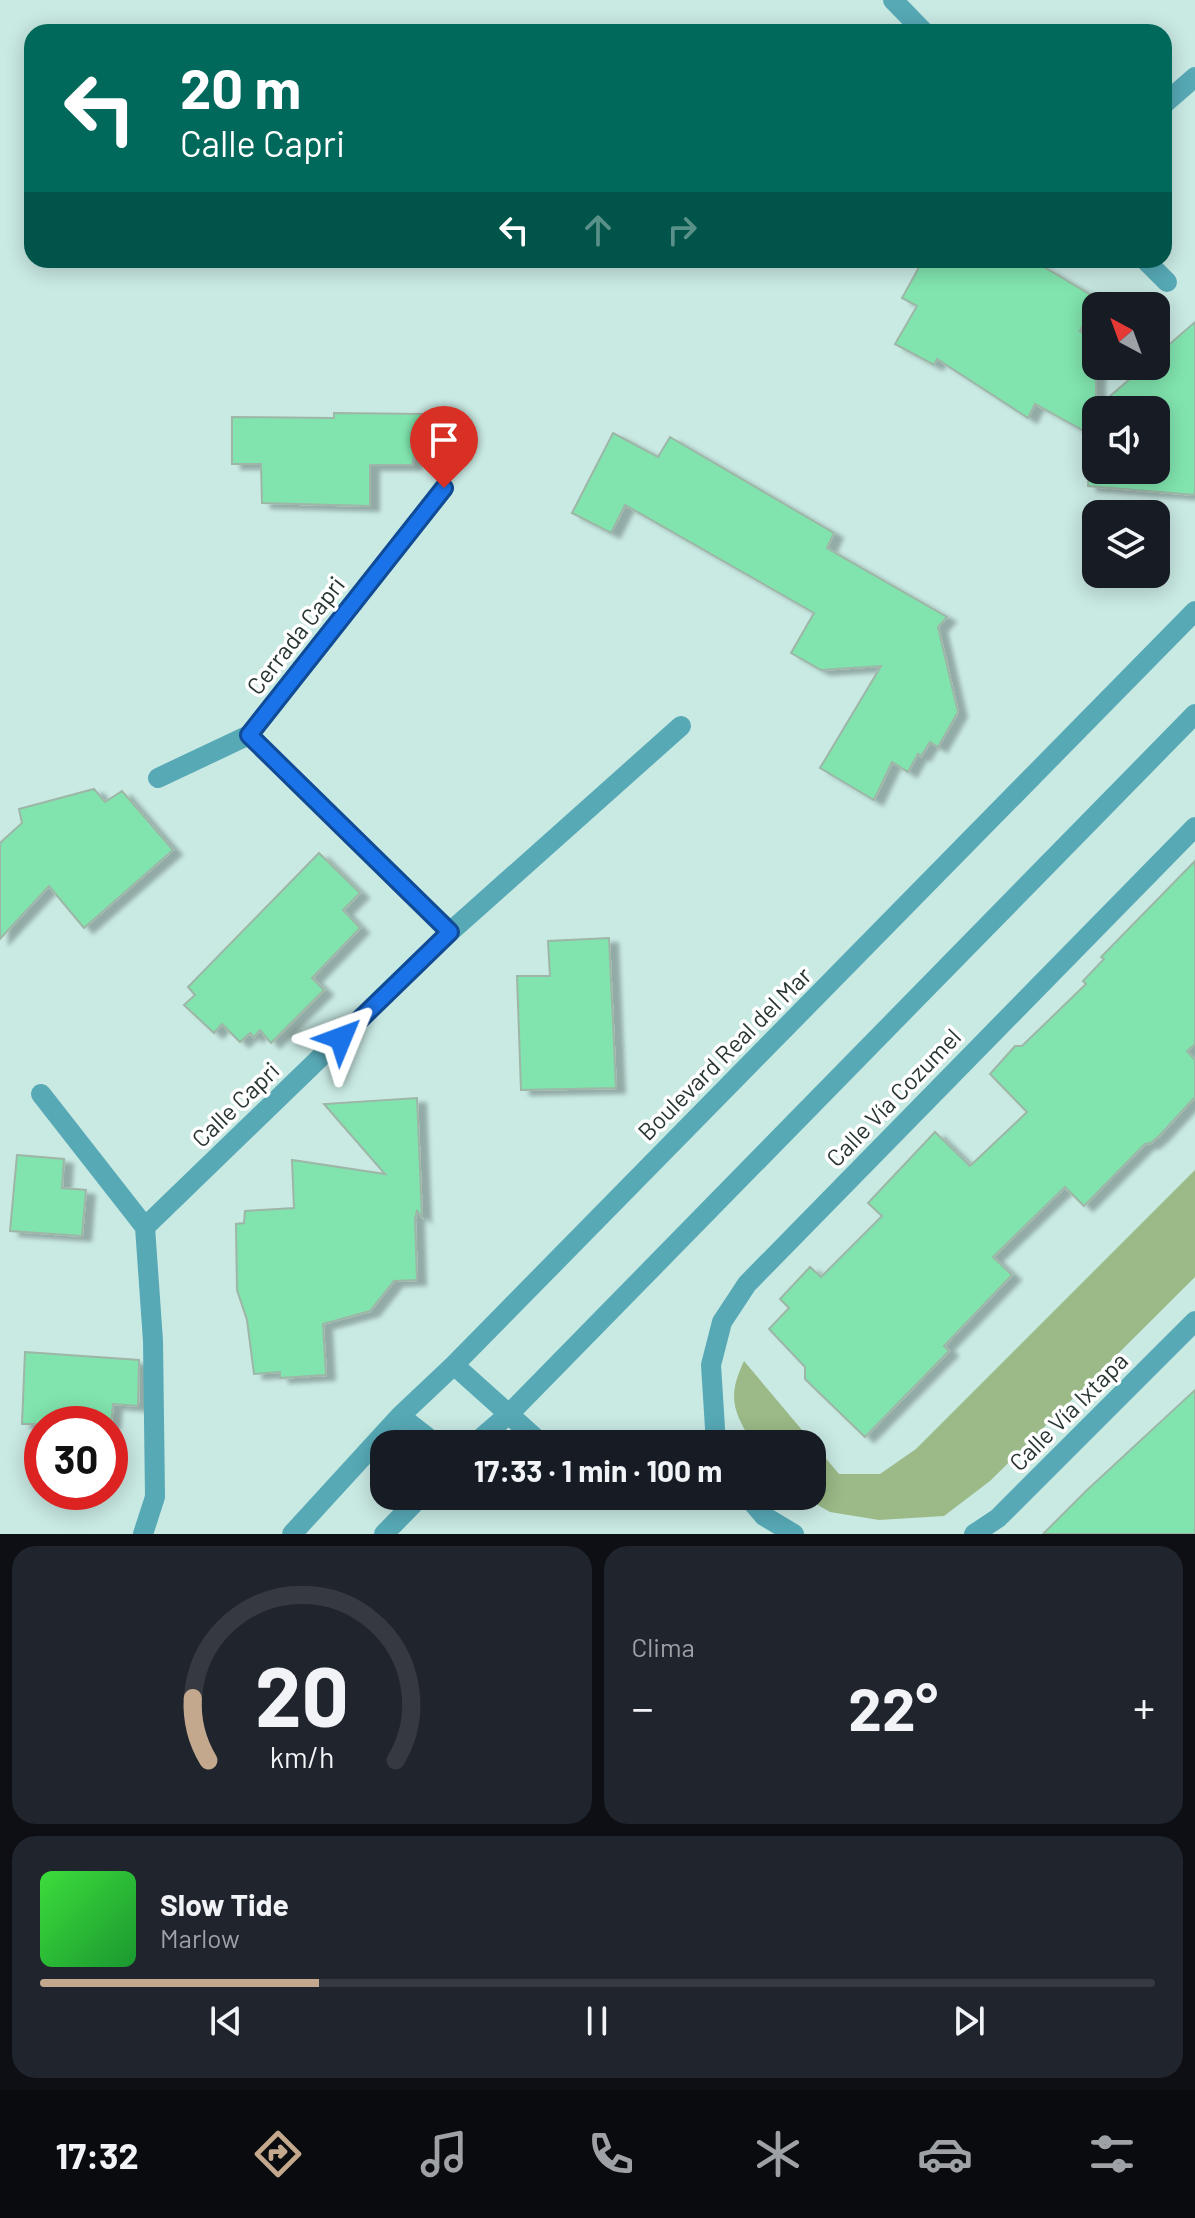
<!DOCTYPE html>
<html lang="es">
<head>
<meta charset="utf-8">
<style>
  :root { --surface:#171b24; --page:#20242c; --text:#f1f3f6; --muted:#9ea1a6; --line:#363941; --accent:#c3a88e }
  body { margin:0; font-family:Barlow,sans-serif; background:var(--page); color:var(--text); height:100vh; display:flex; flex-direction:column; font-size:30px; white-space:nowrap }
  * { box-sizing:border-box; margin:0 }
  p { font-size:26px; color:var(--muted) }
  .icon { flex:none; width:44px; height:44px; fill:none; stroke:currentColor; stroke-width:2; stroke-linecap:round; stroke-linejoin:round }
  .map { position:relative; height:1534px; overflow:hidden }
  .panel { display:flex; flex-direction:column; gap:12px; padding:12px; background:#0d0f14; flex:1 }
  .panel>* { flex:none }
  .banner { position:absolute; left:24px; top:24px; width:1148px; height:244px; border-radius:24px; box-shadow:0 4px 20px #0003; background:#00695c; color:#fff; overflow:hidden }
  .needle { width:52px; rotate:319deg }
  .tools { position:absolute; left:1082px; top:292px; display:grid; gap:16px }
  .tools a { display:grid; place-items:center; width:88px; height:88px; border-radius:16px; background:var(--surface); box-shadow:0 4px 20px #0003; font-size:40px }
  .speed { position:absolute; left:24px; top:1406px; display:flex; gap:16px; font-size:40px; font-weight:700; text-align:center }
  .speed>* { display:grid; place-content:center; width:104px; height:104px; border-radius:50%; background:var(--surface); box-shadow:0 4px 20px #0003; line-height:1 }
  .speed .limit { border:12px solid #d22; background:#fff; color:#111 }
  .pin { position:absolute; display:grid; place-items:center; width:68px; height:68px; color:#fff; margin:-82px -34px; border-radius:50% 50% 50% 0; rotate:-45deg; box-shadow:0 0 8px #0007 }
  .pin .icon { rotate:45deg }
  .me { position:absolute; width:88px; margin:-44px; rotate:46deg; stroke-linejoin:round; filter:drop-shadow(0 0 6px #0008) }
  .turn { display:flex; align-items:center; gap:28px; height:168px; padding:0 24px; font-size:36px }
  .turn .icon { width:104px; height:104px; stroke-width:2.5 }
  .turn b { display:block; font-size:56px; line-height:68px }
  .lanes { display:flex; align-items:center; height:76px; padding:0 24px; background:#0003; justify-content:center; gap:40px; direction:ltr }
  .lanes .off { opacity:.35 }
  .big { font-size:60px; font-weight:700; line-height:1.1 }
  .panel .tile { flex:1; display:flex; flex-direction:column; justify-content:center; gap:12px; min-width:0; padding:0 28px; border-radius:24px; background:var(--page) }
  .panel .dial { align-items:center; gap:0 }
  .dial svg { height:208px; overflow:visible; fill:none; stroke:var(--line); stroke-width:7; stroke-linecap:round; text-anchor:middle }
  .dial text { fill:var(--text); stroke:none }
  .song { display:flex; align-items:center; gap:24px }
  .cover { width:96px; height:96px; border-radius:12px; background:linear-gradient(135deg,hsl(120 70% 55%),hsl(130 70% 35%)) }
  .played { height:8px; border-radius:4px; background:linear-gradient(90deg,var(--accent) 25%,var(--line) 25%) }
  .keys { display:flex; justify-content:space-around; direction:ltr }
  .heat { display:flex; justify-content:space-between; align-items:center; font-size:44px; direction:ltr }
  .panel .tiles { flex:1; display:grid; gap:12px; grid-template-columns:1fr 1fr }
  .tile:last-child { grid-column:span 2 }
  .trip { position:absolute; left:370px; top:1430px; width:456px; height:80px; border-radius:24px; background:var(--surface); box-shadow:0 4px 20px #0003; font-weight:700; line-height:80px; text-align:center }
  .tab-bar { display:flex; height:128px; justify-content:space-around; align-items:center; background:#090b0e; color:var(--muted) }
  .tab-bar .icon { width:56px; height:56px }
  .tab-bar .active { color:var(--accent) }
  .tab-bar b { font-size:36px; color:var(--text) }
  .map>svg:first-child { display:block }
  .green { fill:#9bba87 }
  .building { fill:#81e4ae; stroke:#9db6a7; stroke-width:2; fill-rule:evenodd; filter:url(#shadow) }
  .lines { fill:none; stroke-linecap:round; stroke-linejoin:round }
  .minor { stroke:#57a9b6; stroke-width:20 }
  .route-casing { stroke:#114b97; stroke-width:20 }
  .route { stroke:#1a73e8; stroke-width:14 }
  .labels { text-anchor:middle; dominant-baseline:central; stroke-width:7; stroke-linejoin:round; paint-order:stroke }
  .street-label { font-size:24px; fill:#293634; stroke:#fff }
</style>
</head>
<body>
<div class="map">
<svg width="1195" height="1534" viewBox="0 0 1195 1534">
  <defs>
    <filter id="shadow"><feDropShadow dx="9" dy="5" stdDeviation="2" flood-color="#0004"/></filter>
  </defs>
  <rect width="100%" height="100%" fill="#c9e9e3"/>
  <!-- green -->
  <path class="green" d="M1195,1170v107l-205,204 -46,35 -65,4 -49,-8 -28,-16h10v-52h-59c-20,-33 -26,-47 -9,-83l95,113h41l36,-25z"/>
  <!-- building -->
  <path class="building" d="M923,260h109l59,35 -2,4 6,4 -15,28 16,9v68l49,-42h11v-10l39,-34v173l-107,-9 3,-51 -56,-31 -7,14 -91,-59 -3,6 -39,-21 22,-38 -15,-8zM1096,410h60v60h-60z
    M334,413l90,1 -12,51h-42v41l-108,-3 -1,-39h-29v-47l102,1z
    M613,433l45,24 12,-20 164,96 -7,15 120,69 -9,10 20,85 -20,35 -8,-5 -9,14 -3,-2 -10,18 -16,-10 -18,38 -54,-32 61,-102 -60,4 -30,-17 23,-40 -189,-108 -14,28 -39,-20z
    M94,789l11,13 17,-11 51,59 -89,78 -35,-42 -49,53v-96l22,-20 -3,-14z
    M319,853l41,40 -17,17 17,18 -48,50 12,12 -53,53 -11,-13 -6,7 -4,-4 -10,9 -18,-18 -8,9 -30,-28 11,-10 -7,-8z
    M1195,861v183l-8,7 8,9v37l-35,38 -9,8 -6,1 -61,62 -19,-19 -72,70 19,18 -68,71 5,5 -84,86 -60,-58v-12l-36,-38 20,-21 -9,-9 30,-32 11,10 61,-61 -14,-13 67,-71 35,34 57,-54 -37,-38 25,-28h7l64,-62 -3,-3 21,-22 -3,-2z
    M609,938l7,150 -95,2 -4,-114h33l-2,-35z
    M417,1098l5,119 -5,-6 -2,8 2,61 -23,1 -24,30 -47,13 3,51 -46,3v-6l-26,2 -7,-54 -10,-30 -1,-66 8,-1 1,-12 49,-3 -2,-48 93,14 -61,-70z
    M17,1155l47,4 -2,29 24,2 -4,46 -72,-5z
    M25,1352l114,8 -1,46 -25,-2 -2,20h-89z
    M1195,1390v144h-152l43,-43z"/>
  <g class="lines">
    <!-- minor -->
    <path class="minor" d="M893,0l31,32
      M1164,104l31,-27
      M1145,260l22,22
      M249,735l201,197
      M158,778l91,-43 195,-247
      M41,1094l104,133
      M454,1365l88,79
      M400,1416l36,28
      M474,1444l36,-31 685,-699
      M716,1444l-5,-79 11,-43 25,-38 448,-457
      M747,1496l17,20 30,18
      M143,1534l12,-37 -2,-156 -8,-114 305,-295 231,-206
      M292,1534l108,-118 54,-51 741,-754
      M384,1534l37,-38
      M974,1534l24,-16 197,-197"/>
  </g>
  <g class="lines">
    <defs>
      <path id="route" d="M341,1038l109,-106 -201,-197 195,-247"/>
    </defs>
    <!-- route casing -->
    <use href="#route" class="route-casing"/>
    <!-- route -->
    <use href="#route" class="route"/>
  </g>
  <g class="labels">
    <!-- street labels -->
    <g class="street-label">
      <text transform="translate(295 635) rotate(-52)">Cerrada Capri</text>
      <text transform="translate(724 1053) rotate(-45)">Boulevard Real del Mar</text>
      <text transform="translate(893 1097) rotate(-46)">Calle Vía Cozumel</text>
      <text transform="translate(235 1104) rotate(-44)">Calle Capri</text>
      <text transform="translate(1068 1411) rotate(-45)">Calle Vía Ixtapa</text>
    </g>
  </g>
</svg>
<div class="tools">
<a><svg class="needle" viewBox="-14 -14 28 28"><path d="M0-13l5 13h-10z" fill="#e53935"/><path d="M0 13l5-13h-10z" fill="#9ea1a6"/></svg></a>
<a><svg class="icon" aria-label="sound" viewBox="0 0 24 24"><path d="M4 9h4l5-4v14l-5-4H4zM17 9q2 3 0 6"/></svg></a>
<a><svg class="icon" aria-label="layers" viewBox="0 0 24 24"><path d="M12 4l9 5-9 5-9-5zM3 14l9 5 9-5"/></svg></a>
</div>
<div class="speed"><div class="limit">30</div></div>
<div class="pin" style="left:444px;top:488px;background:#d93025"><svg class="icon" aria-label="arrive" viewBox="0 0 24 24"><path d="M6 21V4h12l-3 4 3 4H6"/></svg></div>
<svg class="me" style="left:341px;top:1038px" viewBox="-20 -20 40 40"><path d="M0-17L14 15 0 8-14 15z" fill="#1a73e8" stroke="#fff" stroke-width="4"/></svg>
<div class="trip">17:33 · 1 min · 100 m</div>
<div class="banner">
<div class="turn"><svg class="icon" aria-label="left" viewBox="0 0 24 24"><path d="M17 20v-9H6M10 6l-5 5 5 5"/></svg><div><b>20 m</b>Calle Capri</div></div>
<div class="lanes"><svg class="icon" aria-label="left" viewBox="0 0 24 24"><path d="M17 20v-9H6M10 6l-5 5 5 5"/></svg><svg class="icon off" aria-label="ahead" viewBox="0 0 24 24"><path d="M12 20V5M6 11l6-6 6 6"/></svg><svg class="icon off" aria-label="right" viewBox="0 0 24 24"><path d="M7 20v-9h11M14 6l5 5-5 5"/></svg></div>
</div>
</div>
<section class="panel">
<div class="tiles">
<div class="tile dial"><svg viewBox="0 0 100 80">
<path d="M14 69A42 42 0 1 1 86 69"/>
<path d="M14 69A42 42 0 0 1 8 45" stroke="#c3a88e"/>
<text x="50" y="56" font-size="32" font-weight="700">20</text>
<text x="50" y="72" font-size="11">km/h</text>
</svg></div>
<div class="tile"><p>Clima</p>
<div class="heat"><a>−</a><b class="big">22°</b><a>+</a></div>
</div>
<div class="tile">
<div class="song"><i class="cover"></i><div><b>Slow Tide</b><p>Marlow</p></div></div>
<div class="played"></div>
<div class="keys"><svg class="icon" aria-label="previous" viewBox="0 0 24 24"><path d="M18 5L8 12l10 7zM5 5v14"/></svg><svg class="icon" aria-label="pause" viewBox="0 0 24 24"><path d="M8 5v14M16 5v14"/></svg><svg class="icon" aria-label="next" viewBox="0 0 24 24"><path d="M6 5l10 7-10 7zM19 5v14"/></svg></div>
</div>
</div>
</section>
<nav class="tab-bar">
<b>17:32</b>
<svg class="icon active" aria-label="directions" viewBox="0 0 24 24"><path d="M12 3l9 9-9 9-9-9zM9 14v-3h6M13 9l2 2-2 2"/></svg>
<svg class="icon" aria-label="music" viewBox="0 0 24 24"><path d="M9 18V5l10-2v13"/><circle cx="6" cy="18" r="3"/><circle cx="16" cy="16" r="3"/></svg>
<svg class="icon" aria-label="phone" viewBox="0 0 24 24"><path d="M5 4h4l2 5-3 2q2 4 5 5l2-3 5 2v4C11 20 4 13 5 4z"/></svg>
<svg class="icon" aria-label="climate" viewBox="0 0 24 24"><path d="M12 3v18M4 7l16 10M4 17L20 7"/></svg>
<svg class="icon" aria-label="car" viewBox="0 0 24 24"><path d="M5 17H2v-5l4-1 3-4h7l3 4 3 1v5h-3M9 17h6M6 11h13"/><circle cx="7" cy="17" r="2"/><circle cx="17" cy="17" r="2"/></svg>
<svg class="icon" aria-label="filters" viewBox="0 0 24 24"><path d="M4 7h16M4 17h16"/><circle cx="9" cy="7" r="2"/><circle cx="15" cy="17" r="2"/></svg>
</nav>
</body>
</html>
